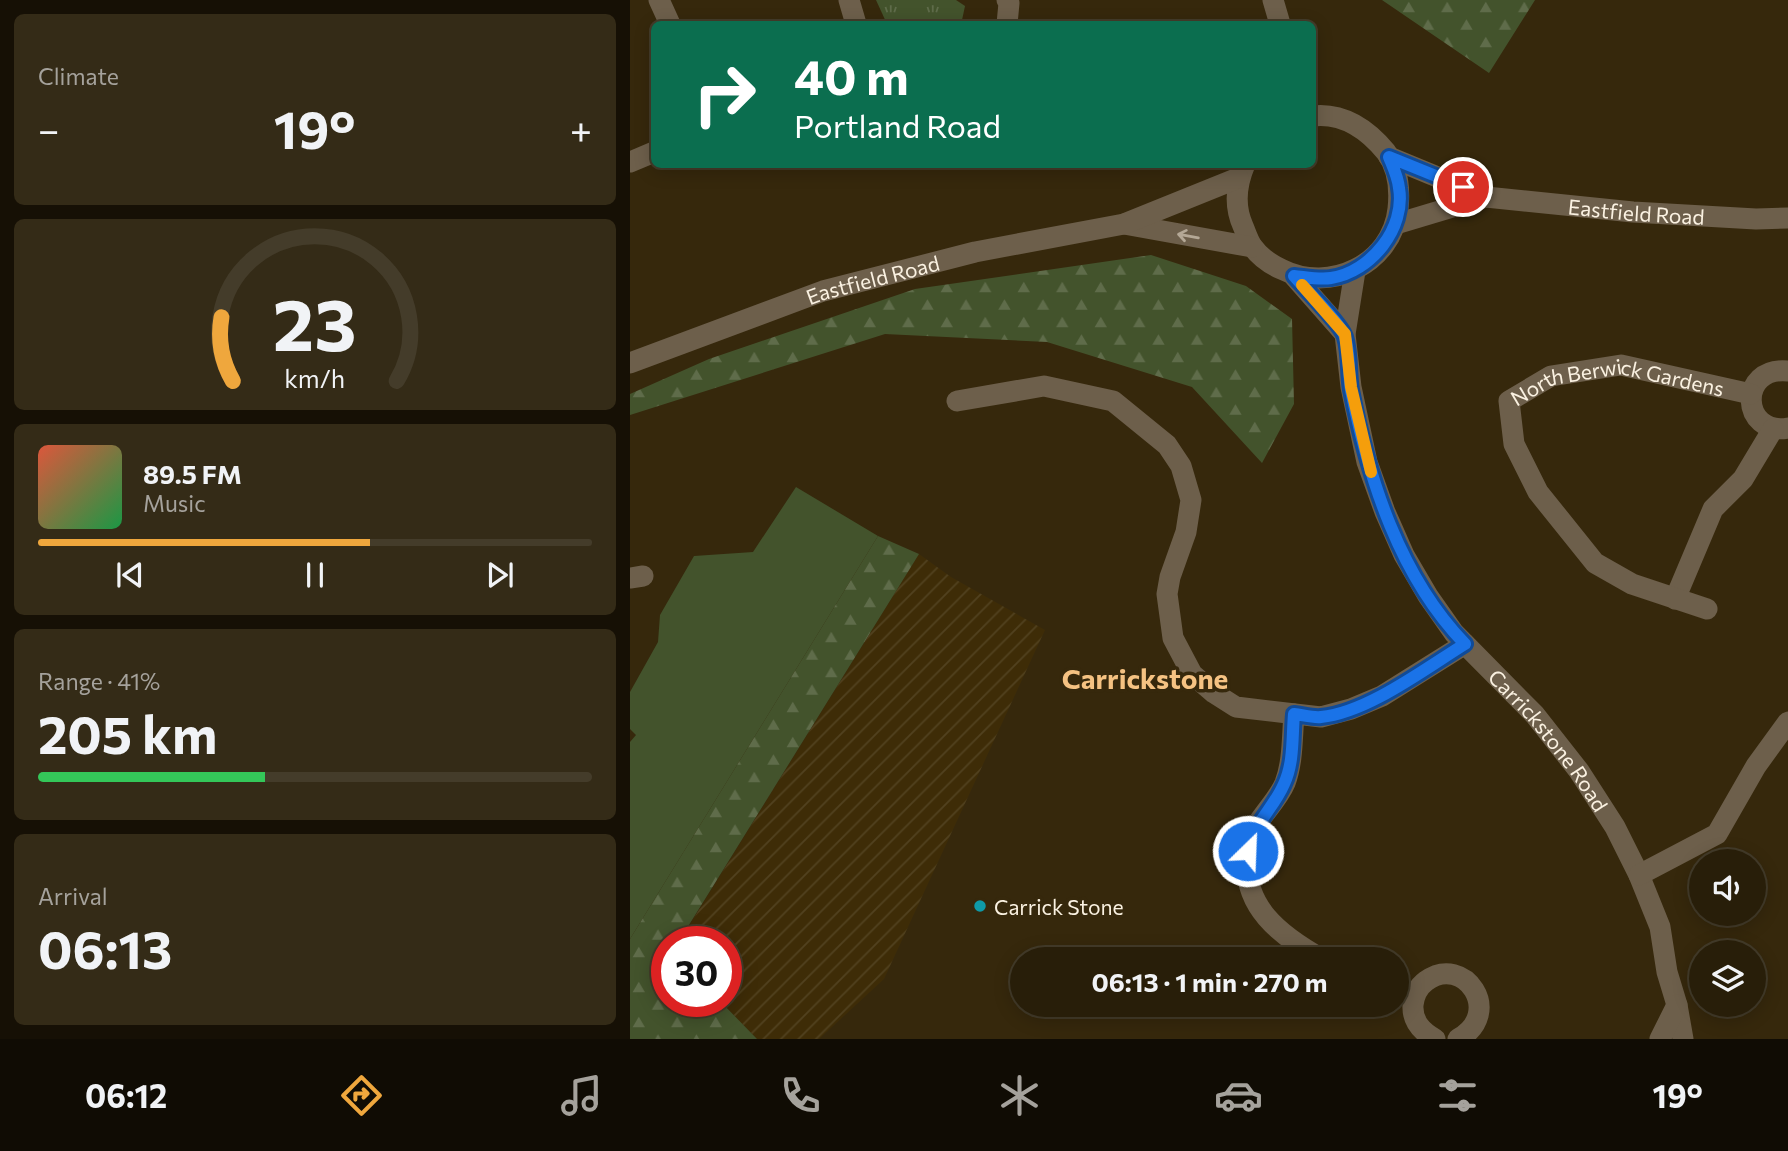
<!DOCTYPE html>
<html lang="en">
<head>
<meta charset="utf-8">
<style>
  :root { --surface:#281e09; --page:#342b17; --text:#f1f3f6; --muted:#a5a29c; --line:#443c2a; --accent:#efa73d }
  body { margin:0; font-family:Commissioner,sans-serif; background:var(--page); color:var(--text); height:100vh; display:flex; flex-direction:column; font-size:26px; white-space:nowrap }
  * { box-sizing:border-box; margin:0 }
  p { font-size:23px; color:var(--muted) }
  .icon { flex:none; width:38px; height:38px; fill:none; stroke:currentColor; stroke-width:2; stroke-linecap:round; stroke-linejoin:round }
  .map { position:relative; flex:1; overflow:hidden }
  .sheet { display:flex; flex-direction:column; gap:14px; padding:14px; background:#161005; width:630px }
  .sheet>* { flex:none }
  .hud { position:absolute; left:21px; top:21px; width:665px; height:147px; border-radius:10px; box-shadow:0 4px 18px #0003,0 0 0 2px var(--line); background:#0b6e4f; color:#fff; overflow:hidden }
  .tools { position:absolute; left:1059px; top:849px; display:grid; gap:14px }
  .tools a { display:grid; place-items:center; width:77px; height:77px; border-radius:50%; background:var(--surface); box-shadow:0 4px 18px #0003,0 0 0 2px var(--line); font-size:35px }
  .speed { position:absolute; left:21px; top:926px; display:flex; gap:14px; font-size:35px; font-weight:700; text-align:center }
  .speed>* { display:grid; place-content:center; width:91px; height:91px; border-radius:50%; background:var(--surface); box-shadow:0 4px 18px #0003,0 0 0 2px var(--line); line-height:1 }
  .speed .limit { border:10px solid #d22; background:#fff; color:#111 }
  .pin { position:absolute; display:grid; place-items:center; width:60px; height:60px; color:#fff; margin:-30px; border:4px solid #fff; border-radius:50%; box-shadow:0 2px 7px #0007 }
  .me { position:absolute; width:77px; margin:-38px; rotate:24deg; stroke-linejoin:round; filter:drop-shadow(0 0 5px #0008) }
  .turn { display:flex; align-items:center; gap:24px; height:147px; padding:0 28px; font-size:32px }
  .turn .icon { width:91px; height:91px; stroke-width:2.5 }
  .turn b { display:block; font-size:49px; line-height:60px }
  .big { font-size:52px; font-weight:700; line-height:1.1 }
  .sheet .card { flex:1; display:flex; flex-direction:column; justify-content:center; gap:10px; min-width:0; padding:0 24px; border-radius:10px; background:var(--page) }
  .sheet .dial { align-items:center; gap:0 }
  .dial svg { height:182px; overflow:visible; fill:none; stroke:var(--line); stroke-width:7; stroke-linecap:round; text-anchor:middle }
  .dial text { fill:var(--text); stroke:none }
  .song { display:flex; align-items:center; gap:21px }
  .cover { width:84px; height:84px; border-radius:10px; background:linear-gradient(135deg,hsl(10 70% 55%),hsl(140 70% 35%)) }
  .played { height:7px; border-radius:4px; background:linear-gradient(90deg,var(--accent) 60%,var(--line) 60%) }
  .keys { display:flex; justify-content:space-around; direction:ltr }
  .heat { display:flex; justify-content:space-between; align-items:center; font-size:38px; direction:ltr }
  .charge { height:10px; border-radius:5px; background:linear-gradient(90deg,#34c759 41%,var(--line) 0) }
  .trip { position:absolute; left:380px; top:947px; width:399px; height:70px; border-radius:35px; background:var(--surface); box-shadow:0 4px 18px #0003,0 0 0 2px var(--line); font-weight:700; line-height:70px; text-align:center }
  .tabs { display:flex; height:112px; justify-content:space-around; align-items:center; background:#100c04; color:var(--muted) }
  .tabs .icon { width:49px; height:49px }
  .tabs .selected { color:var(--accent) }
  .tabs b { font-size:32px; color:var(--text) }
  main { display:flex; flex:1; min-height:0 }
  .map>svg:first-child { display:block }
  .industrial { fill:url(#industrial-furrows) }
  .green { fill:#43532c }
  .forest { fill:url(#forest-firs) }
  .park { fill:url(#park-tufts) }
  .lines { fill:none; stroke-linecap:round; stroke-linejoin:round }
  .minor { stroke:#6d5f4b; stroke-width:21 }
  .oneway { stroke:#b4a896 }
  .route-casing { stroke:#114b97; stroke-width:18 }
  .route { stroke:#1a73e8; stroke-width:12 }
  .slow { stroke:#f59e0b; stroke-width:12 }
  .culture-dot { fill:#0f9aa8; stroke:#36280c; stroke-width:2.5 }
  .labels { text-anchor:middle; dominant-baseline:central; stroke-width:7; stroke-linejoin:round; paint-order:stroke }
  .street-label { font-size:21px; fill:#faf1e1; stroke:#36280c }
  .poi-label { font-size:21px; fill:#faf1e1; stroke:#36280c; text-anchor:start }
  .district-label { font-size:28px; font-weight:bold; fill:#f5c282; stroke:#36280c }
</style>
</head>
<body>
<main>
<section class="sheet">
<div class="card"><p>Climate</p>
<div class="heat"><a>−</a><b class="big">19°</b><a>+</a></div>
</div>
<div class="card dial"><svg viewBox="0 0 100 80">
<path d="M14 69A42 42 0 1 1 86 69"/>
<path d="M14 69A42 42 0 0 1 9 41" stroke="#efa73d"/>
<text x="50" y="56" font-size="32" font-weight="700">23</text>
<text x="50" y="72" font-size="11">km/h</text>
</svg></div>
<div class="card">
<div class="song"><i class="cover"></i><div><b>89.5 FM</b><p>Music</p></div></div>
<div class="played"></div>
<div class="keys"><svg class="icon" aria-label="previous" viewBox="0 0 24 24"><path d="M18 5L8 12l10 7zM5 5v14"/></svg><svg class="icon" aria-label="pause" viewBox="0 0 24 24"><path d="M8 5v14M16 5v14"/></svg><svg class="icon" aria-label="next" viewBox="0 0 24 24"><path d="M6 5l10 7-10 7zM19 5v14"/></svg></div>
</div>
<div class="card"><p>Range · 41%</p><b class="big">205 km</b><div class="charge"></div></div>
<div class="card"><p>Arrival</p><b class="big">06:13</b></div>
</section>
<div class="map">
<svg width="1158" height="1039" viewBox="0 0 1158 1039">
  <defs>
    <pattern id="industrial-furrows" width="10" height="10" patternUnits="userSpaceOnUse" patternTransform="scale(1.75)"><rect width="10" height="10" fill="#3e2c07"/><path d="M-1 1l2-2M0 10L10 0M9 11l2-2" fill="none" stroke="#51411f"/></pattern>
    <pattern id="forest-firs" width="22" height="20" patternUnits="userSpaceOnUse" patternTransform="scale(1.75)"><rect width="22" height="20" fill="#43532c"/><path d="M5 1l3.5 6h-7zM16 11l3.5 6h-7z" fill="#5f6c4a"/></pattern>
    <pattern id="park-tufts" width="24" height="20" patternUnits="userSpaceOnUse" patternTransform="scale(1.75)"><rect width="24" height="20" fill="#43532c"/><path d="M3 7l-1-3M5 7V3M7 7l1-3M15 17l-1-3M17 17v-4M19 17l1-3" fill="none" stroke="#5f6c4a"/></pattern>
  </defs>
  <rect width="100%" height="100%" fill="#36280c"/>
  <!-- industrial -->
  <path class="industrial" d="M289,554l32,23 94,53 -161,349 -65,60h-62l-37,-38h6v-59h-47z"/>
  <!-- green -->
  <path class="green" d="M166,487l82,49 -248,403v-197l6,-7 -6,-6v-37l28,-50 2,-27 34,-59 59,-4z"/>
  <!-- forest -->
  <path class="forest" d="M752,0h153l-46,73z
    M521,255l95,31 46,33 2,85 -32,59 -70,-76 -145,-45 -162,-8 -255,81v-21l79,-35 206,-70z
    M248,536l41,18 -240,387 -12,1v59h53l37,38h-127v-100z"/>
  <!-- park -->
  <path class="park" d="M246,0h80l9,6 -3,14 -13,4h-62z"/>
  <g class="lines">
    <!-- minor -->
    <g class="minor">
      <path d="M29,0l11,24"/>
      <path d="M219,0l7,24"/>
      <path d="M377,0l2,3 -2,21"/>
      <path d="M643,0l7,24"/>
      <path id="s1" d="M759,157l97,40 147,15 123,7 32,-1"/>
      <path d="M0,162l24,-10"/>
      <path d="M615,164c-9,21 -11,42 -2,62 3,7 5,14 9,20 7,10 18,18 29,23 49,25 111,-5 117,-60 2,-19 0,-41 -12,-57 -18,-22 -43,-40 -74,-36"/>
      <path d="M494,224l128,23"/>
      <path d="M766,224l90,-27"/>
      <path id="s2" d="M725,271l-10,63 6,53 16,75 18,50 19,43 24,41 26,37 81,82 44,56 36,56 24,48 21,52 7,45 10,33 6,34"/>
      <path d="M664,276l51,58"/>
      <path id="s3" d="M0,363l193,-72 152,-39 149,-28 114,-46"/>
      <path d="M1158,371c-51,-5 -47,65 0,57"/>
      <path d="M327,401l87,-15 69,15 54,44 14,21 10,34 -5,32 -16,45 -3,17 6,44 19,36 22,19 22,14 85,10 30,-8 31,-13 83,-52"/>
      <path d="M0,578l13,-2"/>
      <path d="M1045,599l38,-90 30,-30 30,-50"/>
      <path id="s4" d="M1077,609l-75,-25 -37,-21 -57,-71 -24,-48 -5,-43 42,-25 70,-11 130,29"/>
      <path d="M664,714c-2,23 -1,48 -9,69 -8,19 -28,36 -35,54 -1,5 -1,11 -2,16 -8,53 33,83 74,106"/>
      <path d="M1009,875l78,-41 39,-68 32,-44"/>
      <path d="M805,1039c-14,-8 -23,-18 -22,-34 1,-10 5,-18 13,-24 38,-28 79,32 32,58"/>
      <path d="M1030,1039l17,-34"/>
    </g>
  </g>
  <!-- one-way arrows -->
  <defs><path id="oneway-shaft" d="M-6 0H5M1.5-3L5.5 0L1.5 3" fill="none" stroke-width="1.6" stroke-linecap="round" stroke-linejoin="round" transform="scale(1.75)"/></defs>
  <use class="oneway" href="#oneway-shaft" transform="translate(558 236) rotate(-170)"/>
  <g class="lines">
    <defs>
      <path id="route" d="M618,851c4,-26 26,-43 36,-67 10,-21 8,-47 10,-70 9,1 19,4 27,3 46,-4 105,-49 144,-73 -65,-67 -96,-164 -114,-254 -3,-18 -1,-37 -6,-53 -3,-12 -41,-49 -51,-61 11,1 26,4 37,2 40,-6 75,-50 68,-90 -1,-11 -6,-21 -10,-31l74,30"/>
    </defs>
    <!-- route casing -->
    <use href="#route" class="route-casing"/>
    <!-- route -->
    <use href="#route" class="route"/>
    <!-- slow -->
    <path class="slow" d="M672,285l43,49 6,53 20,85"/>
  </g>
  <!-- markers -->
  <circle class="culture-dot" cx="350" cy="906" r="7"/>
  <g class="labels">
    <!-- street labels -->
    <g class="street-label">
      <text stroke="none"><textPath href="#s1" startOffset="256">Eastfield Road</textPath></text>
      <text stroke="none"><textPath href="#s3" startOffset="257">Eastfield Road</textPath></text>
      <text stroke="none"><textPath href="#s4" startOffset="424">North Berwick Gardens</textPath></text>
      <text stroke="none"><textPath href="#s2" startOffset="530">Carrickstone Road</textPath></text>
    </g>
    <!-- poi labels -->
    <g class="poi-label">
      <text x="364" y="906">Carrick Stone</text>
    </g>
    <!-- district labels -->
    <g class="district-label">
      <text x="515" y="678">Carrickstone</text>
    </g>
  </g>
</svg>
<div class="tools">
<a><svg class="icon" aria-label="sound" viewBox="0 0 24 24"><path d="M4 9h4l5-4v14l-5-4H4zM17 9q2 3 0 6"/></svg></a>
<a><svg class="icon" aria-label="layers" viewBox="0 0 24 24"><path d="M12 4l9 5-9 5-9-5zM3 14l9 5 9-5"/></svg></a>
</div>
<div class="speed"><div class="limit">30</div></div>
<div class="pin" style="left:833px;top:187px;background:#d93025"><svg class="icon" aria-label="arrive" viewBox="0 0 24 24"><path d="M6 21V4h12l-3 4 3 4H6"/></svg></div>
<svg class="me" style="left:618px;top:851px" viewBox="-20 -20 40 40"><circle r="17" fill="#1a73e8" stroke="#fff" stroke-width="3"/><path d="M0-11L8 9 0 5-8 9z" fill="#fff"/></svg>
<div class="trip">06:13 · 1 min · 270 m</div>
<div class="hud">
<div class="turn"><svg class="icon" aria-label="right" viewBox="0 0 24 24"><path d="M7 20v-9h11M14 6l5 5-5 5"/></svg><div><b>40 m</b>Portland Road</div></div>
</div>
</div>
</main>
<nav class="tabs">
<b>06:12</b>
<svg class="icon selected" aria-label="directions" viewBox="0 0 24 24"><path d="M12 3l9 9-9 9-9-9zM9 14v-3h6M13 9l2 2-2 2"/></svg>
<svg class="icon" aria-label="music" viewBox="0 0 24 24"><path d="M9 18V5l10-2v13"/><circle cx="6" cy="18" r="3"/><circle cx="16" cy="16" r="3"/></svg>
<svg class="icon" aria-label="phone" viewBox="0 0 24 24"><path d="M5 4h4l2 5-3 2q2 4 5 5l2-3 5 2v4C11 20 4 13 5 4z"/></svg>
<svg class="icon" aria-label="climate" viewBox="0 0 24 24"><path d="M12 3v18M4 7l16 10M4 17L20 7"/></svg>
<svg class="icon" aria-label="car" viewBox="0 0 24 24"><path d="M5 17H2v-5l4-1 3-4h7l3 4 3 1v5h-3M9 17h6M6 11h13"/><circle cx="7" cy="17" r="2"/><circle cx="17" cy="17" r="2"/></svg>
<svg class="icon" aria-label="filters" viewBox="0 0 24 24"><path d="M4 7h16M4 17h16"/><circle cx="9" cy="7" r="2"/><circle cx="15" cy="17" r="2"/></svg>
<b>19°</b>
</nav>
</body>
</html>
